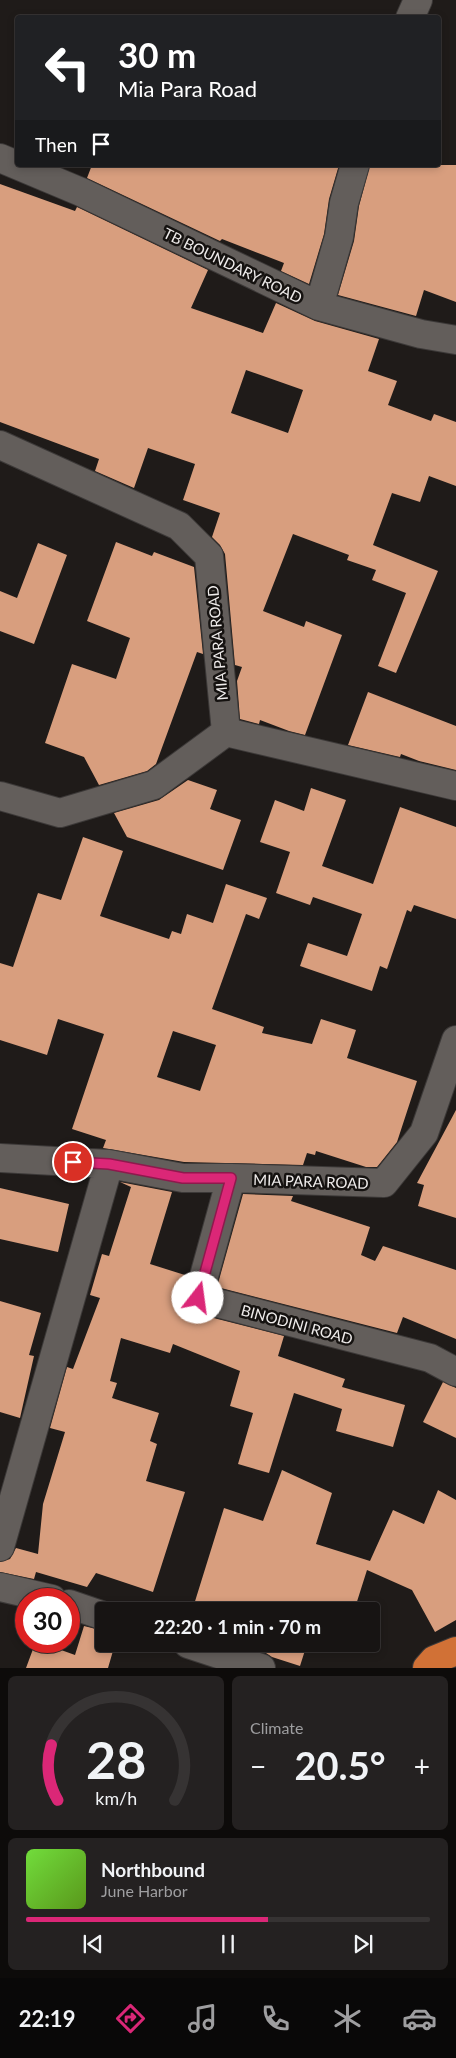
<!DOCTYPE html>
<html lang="en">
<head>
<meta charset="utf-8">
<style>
  :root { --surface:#171413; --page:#242121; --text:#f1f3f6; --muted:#9e9ea0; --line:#363333; --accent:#db2777 }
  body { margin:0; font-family:Lato,sans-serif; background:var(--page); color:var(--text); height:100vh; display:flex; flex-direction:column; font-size:19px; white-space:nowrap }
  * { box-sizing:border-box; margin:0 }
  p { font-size:16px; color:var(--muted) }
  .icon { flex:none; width:28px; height:28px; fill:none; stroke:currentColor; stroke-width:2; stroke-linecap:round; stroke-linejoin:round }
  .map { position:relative; height:1668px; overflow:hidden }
  .side { display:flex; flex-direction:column; gap:8px; padding:8px; background:#0d0b0a; flex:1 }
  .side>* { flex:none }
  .hud { position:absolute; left:15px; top:15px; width:426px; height:152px; border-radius:5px; box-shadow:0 2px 8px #0003,0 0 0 1px var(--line); background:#202124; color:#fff; overflow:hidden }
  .speed { position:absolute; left:15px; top:1588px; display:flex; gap:10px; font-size:25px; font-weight:700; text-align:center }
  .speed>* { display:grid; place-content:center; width:65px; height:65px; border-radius:50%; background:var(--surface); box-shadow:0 2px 8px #0003,0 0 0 1px var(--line); line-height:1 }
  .speed .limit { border:8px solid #d22; background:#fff; color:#111 }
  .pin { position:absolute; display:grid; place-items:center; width:42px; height:42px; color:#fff; margin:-21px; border:2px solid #fff; border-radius:50%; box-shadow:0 1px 5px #0007 }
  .me { position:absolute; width:55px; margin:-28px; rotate:15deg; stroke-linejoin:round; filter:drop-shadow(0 0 4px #0008) }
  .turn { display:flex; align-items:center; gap:18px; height:105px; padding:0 20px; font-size:22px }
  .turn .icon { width:65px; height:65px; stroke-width:2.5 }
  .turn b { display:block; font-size:35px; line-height:42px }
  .then { display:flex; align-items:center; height:48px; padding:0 20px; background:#0003; gap:10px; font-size:19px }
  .big { font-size:38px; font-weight:700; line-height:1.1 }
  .side .widget { flex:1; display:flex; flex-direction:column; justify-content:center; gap:8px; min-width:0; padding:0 18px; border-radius:8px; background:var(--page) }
  .side .dial { align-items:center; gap:0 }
  .dial svg { height:130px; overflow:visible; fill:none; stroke:var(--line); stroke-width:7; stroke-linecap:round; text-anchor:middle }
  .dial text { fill:var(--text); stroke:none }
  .song { display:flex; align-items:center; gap:15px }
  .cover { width:60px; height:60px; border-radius:8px; background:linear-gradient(135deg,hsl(100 70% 55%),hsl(90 70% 35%)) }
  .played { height:5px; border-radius:2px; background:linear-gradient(90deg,var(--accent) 60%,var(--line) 60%) }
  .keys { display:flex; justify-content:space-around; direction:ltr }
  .heat { display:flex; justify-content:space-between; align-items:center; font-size:28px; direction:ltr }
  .side .tiles { flex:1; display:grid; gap:8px; grid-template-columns:1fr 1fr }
  .widget:last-child { grid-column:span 2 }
  .trip { position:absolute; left:95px; top:1602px; width:285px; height:50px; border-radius:5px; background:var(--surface); box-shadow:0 2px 8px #0003,0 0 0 1px var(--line); font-weight:700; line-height:50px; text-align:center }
  .menu { display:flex; height:80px; justify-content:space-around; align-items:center; background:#090808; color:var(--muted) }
  .menu .icon { width:35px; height:35px }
  .menu .on { color:var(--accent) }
  .menu b { font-size:22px; color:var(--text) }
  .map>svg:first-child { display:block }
  .building { fill:#d89e7e; fill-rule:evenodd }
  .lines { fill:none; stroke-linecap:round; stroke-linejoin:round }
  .street-casing { stroke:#3c3938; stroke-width:30 }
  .highway-casing { stroke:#3c3938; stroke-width:30 }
  .street { stroke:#635e5b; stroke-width:28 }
  .highway { stroke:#d17136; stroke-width:28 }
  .route-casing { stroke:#8e194d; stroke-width:12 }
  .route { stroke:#db2777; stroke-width:9 }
  .labels { text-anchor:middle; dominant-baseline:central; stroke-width:5; stroke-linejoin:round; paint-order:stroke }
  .street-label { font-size:15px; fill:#efeceb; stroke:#151210 }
</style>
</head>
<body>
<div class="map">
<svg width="456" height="1668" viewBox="0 0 456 1668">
  <rect width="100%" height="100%" fill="#1f1b19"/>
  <!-- building -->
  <path class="building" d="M92,165h247l-10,34 -5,35 -15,50 -28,-13 3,-8 -62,-24 -2,2 -133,-63z
    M370,165h86v137l-32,-12 -8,26 -78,-21 16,-54 5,-35z
    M0,184l75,27 2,-4 131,63 -17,38 72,25 13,-30 39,18 64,18 -11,32 29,10 -9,24 43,16 3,-7 22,8v64l-27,-10 -9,26 -28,-9 -19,52 65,26 -42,102 -18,-7 28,-73 -34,-13 4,-10 -29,-10 2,-5 -56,-21 -30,77 41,16 2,-6 36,14 -37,100 -16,-4 -29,-11 -1,4 -19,-5 -3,-38 5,-14 -7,-2 -10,-111 -5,-9 -8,-8 8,-24 -37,-13 12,-36 -47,-16 -14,40 -39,-17 4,-12 -99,-37zM246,370l57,20 -15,43 -57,-20z
    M116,542l36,14 2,-4 40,15 9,87 -6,-2 -41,112 -9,7 -48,14 -15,-28 -39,-14 27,-79 44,15 14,-41 -43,-17z
    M38,543l29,12 -33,89 -34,-13v-40l17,7z
    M368,692l88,34v44l-37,-9 -18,-7 -1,3 -52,-12z
    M188,780l29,10 -7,19 31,11 -18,50 -96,-33 -13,-24 45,-13z
    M311,788l35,12 -24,66 51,18 27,-77 56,20v92l-42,-14 -3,7 -4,-2 -20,59 -7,-3 -8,25 -72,-25 8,-23 39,13 15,-42 -49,-17 -3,8 -34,-12 14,-41 -30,-10 15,-42 29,11z
    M83,837l40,14 -23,65 69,23 3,-8 9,3 6,-20 26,9 13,-39 41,14 -8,21 -13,-5 -34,95 52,18 -2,6 50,11 9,-25 35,11 -9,28 70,23 -20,61 -20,25h-11l-50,-16 -1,4 -8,-2 -4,12 -119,-3 -81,-14 3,-8 -34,-11 32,-95 -46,-15 -11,36 -47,-15v-77l13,4 25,-74 23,7zM173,1031l43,14 -16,46 -43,-14z
    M456,1110v108l-38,-12 6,-21 -7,-2z
    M120,1182l52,10 -22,72 38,12 -5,18v8l4,7 7,4 90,23 -6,20 67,23 -3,8 63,18 -12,42 -57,-16 6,-22 -48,-16 -25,80 -31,-9 15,-51 -23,-7 10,-35 -67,-27 -3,9 -49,-15 -11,43 7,2 -5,15 47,15 -9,28 7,3 -11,37 39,11 -32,100 -57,-19 -9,14 -51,-15 -2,7 -34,-7v-10l10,-3 6,-11 22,6 5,-50 22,-72 -15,-4 17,-61 6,2 27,-71 -10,-3 12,-41 7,2 22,-69z
    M0,1188l69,16 -11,48 -58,-13z
    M243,1194l50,2 -2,5 79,26 -9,28 14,6 8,-15 73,24v69l-53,-22 -6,16 -180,-46z
    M0,1301l41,12 -12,42 5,1 -14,62 -20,-6z
    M443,1382l13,6v50l-33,-16z
    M282,1470l50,23 -16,51 54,17 23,-51 31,14 14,-34 18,10v120l-21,12 -23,-42 -45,-20 -13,41h-162l32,-103 39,13z
    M84,1626l20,5v13h11l-7,24h-82l10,-27 39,14z
    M244,1644h63l-7,22 -28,-9 -6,-4 -22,-7z"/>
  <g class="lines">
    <defs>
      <path id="street" d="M410,18l8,-18
        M0,158l81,34 238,114 102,28 35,6
        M319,306l20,-69 5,-34 11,-38
        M0,445l179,81 30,30 17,176 230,54
        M0,796l60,17 94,-28 72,-53
        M0,1158l109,6 74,14h48l153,5 40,-50 32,-93
        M231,1178l-33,120 232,60 26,14
        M0,1547l109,-383
        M0,1587l52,12
        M69,1604l35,12
        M188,1644l73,24"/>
      <path id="highway" d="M427,1668l7,-8 22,-9"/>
    </defs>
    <!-- street casing -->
    <use href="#street" class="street-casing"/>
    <!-- highway casing -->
    <use href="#highway" class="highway-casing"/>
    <!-- street -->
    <use href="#street" class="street"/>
    <!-- highway -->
    <use href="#highway" class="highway"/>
  </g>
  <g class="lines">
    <defs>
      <path id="route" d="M73,1162l36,2 74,14h48l-33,120"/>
    </defs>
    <!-- route casing -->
    <use href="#route" class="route-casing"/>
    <!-- route -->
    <use href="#route" class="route"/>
  </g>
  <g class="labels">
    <!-- street labels -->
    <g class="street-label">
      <text transform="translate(233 265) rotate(26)">TB BOUNDARY ROAD</text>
      <text transform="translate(217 643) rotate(-95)">MIA PARA ROAD</text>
      <text transform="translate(311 1181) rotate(2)">MIA PARA ROAD</text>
      <text transform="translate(297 1324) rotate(15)">BINODINI ROAD</text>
    </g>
  </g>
</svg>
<div class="speed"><div class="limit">30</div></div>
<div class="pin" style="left:73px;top:1162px;background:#d93025"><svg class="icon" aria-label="arrive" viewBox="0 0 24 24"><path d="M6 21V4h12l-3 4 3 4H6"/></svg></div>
<svg class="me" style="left:198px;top:1298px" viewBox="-20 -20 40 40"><circle r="19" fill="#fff"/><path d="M0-13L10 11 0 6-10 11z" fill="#db2777"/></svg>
<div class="trip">22:20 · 1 min · 70 m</div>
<div class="hud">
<div class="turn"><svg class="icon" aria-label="left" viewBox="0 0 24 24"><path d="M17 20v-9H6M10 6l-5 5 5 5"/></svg><div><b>30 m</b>Mia Para Road</div></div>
<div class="then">Then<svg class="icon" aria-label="arrive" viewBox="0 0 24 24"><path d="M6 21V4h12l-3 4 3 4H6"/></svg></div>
</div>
</div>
<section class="side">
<div class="tiles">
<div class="widget dial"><svg viewBox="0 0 100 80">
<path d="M14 69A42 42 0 1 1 86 69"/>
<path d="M14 69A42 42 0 0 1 10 35" stroke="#db2777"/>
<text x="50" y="56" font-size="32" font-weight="700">28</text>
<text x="50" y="72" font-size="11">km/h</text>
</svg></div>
<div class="widget"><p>Climate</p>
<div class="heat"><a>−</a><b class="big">20.5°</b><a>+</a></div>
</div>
<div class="widget">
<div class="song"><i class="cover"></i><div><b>Northbound</b><p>June Harbor</p></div></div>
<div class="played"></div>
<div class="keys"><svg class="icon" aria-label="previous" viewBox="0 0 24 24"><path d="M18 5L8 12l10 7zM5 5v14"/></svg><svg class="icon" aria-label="pause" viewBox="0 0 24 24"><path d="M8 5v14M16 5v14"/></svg><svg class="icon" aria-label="next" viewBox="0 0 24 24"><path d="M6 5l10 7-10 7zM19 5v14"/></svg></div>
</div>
</div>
</section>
<nav class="menu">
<b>22:19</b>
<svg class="icon on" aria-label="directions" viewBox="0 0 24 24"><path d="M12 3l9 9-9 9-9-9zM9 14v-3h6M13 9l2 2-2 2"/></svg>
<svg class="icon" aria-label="music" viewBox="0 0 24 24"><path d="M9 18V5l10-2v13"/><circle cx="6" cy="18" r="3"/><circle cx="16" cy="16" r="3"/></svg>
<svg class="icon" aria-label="phone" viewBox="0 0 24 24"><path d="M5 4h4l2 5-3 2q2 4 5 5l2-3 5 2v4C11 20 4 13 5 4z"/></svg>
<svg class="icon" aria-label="climate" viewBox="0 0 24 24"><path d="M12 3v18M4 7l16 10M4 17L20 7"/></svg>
<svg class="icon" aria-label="car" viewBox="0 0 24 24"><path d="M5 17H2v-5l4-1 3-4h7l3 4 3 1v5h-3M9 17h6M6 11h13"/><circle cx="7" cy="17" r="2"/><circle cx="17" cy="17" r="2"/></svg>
</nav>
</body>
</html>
